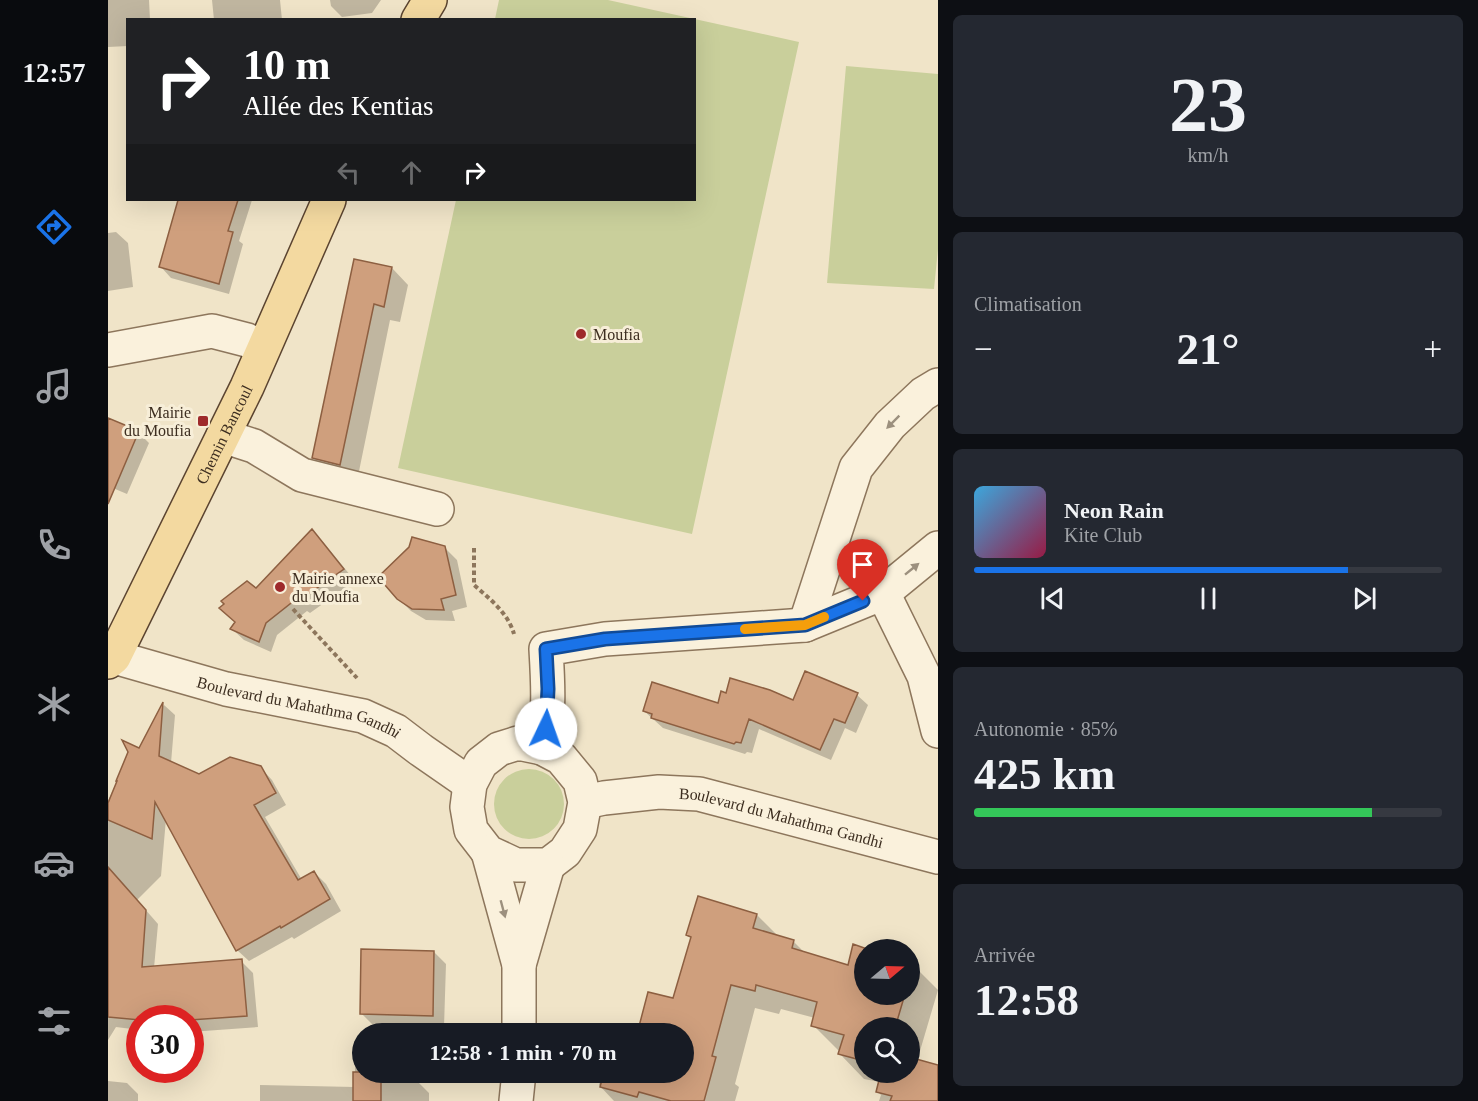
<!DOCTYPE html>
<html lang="fr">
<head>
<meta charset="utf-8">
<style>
  :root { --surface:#171b24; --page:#242831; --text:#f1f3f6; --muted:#9ea1a6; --line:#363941; --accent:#1a73e8 }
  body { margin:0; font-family:Georgia,serif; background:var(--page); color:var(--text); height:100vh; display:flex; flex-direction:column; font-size:22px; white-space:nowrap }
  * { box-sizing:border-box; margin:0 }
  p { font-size:20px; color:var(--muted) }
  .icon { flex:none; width:33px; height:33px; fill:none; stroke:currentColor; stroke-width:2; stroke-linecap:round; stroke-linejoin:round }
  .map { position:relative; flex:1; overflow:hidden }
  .details { display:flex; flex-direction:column; gap:15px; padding:15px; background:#0d0f14; width:540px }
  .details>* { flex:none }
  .hud { position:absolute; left:18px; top:18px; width:570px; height:183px; border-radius:0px; box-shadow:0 6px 24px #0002; background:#202124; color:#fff; overflow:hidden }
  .needle { width:39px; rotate:71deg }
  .fabs { position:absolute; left:746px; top:939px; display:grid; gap:12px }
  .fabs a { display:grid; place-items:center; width:66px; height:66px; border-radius:50%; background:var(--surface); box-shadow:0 6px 24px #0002; font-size:30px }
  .speed { position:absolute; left:18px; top:1005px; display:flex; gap:12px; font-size:30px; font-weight:700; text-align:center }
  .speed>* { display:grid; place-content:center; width:78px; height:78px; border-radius:50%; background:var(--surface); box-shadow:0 6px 24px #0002; line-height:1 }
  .speed .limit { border:9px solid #d22; background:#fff; color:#111 }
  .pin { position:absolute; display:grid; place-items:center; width:51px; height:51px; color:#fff; margin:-62px -26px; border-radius:50% 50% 50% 0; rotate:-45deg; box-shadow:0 0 6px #0007 }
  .pin .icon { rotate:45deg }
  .me { position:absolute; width:66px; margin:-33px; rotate:3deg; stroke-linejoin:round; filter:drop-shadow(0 0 4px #0008) }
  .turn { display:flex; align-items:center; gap:21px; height:126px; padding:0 18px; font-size:27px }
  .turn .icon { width:78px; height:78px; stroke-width:2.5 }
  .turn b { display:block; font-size:42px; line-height:51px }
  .lanes { display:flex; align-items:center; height:57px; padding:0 18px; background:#0003; justify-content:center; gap:30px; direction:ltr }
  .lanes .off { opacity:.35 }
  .big { font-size:45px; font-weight:700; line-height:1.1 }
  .details .card { flex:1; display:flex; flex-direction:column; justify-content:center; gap:9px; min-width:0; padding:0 21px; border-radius:9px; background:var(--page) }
  .details .dial { align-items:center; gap:0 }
  .dial b { font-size:78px; line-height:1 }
  .song { display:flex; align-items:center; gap:18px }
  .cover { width:72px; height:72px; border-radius:9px; background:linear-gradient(135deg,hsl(200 70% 55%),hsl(340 70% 35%)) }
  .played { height:6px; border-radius:3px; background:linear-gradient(90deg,var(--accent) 80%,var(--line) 80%) }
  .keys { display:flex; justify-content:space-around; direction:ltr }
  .heat { display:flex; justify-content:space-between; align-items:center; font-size:33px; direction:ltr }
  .charge { height:9px; border-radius:4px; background:linear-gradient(90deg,#34c759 85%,var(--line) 0) }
  .trip { position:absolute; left:244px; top:1023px; width:342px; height:60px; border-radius:30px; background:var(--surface); box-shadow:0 6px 24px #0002; font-weight:700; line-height:60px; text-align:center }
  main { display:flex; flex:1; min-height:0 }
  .tab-bar { display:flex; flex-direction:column; width:108px; justify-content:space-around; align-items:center; background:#090b0e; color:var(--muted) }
  .tab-bar .icon { width:42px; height:42px }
  .tab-bar .active { color:var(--accent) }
  .tab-bar b { font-size:27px; color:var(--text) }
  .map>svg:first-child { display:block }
  .green { fill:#c9cf9b }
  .shadow { fill:#0003; fill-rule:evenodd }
  .building { fill:#cf9f7d; stroke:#8d5f41; stroke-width:1.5 }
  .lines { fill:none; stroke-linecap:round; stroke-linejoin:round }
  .minor-casing { stroke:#8d765c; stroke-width:36 }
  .major-casing { stroke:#5b4430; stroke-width:36 }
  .path { stroke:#8d765c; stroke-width:4; stroke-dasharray:4.5 3; stroke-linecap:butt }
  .minor { stroke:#faf1dc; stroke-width:33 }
  .major { stroke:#f3d9a0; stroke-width:33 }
  .oneway { fill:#9c907e }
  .route-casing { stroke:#114b97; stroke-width:15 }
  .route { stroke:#1a73e8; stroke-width:10 }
  .slow { stroke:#f59e0b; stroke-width:10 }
  .poi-dot { fill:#9e2a2b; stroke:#f7eed8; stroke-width:2 }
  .labels { text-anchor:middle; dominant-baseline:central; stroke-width:6; stroke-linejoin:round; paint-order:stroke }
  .poi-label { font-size:16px; fill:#3d2e20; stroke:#f7eed8; text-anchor:start }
  .street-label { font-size:16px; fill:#3d2e20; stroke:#f7eed8 }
</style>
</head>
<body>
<main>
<nav class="tab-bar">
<b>12:57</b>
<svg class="icon active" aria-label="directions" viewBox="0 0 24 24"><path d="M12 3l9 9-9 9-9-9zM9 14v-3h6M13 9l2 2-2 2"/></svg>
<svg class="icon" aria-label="music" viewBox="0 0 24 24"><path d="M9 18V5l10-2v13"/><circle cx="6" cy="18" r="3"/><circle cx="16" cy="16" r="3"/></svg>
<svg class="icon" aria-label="phone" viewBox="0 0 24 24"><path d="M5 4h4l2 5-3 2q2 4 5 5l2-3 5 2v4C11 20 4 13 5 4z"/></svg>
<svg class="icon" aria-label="climate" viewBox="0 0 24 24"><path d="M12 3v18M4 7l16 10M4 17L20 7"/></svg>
<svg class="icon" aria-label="car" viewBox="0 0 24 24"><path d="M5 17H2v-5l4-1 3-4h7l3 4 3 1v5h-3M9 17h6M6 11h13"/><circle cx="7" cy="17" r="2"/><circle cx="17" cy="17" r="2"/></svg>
<svg class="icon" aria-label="filters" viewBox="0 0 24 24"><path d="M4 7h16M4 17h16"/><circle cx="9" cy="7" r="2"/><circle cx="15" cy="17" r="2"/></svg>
</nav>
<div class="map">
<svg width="830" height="1101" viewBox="0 0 830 1101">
  <rect width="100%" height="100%" fill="#f0e4c8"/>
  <!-- green -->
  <path class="green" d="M391,0h109l191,42 -107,492 -294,-66 58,-268h238v-180l-199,-1z
    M738,66l92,8v175l-4,40 -107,-6z
    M386 804a35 35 0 1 1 70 0a35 35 0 1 1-70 0Z"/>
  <!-- shadow -->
  <path class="shadow" d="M0,0h41l1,20h-22v26l-20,1z
    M104,0h68l2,20h-68z
    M222,0h51l-9,13 -30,4 -11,-11z
    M72,200h72l-13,41 4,3 -14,50 -58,-16 -10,-11z
    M8,232l12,11 5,44 -25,4v-58z
    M247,260l37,8 16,17 -8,37 -10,-2 -33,161 -27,-7 -17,-16z
    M0,419l30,13 11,11 -22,51 -19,-8z
    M204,532l12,11 31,38 -45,32 -3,-2 -30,24 -6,17 -27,-12 -12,-11z
    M337,548l12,12 10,47 -15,4 3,10 -29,-1 -15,-9 -13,-13z
    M749,695l11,10 -12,28 -11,-5 -14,32 -72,-31 -7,24 -5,-1 -2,2 -82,-26 -19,-17 150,-9z
    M56,705l11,10 -4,48 28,13 61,-9 12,13 14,25 -21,12 37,63 12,-8 12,12 15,27 -47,28 -2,-2 -43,24 -12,-11 -71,-131 -5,57 -24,24 21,24 -4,44 87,-7 12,12 5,54 -68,5v-14h-50v12l-24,-3 -8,13v-239l22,-49 10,-2z
    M591,898l58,17 22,22 15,5 12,12 43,12 15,-15v43h45v-29l5,1 24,24 -21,71 21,6v34h-59l2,-6 -4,-4 3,-9 -16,-3 -24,-25 1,-3 -3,-1 -25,-25 2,-7 -34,-9 -2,5 -24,-6 -20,76 4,3 -4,14h-121l-15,-16 3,-13h82v-38l-10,-34 18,-61 -5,-4zM756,1028h45v44h-45z
    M326,952l12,12 -2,63 -71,-2 -12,-12z
    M508,1030l13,4h-14z
    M247,1058h8v14h29v10h26l11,11v8h-169v-16l95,2z
    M0,1081l19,2 11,11v7h-30z"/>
  <!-- building -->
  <path class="building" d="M70,200h60l-10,31 5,1 -14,52 -60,-17z
    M246,259l38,8 -8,40 -10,-3 -34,161 -28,-7z
    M0,418l31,13 -31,73z
    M204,529l32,40 -47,33 -2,-2 -29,23 -7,19 -29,-13 5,-7 -16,-14 5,-4 -3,-3 26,-20 9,7z
    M304,537l33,9 11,49 -15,4 3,11 -32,-1 -15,-10 -19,-22 31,-30z
    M697,671l53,22 -13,30 -11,-4 -14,31 -71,-31 -8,24 -5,-1 -2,2 -83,-26 1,-4 -9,-3 9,-29 66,21 3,-12 5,2 4,-15 40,12 23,10z
    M55,702l-4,54 40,18 31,-17 31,9 15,27 -22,12 44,75 16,-9 16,28 -49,29 -1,-2 -44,25 -81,-149 -3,37 -44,-19v-17l9,-22h-1l12,-29 -6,-12 17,8z
    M0,867l38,43 -4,57 100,-8 5,57 -57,4v-2h-50v2l-32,-3z
    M590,896l59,18 -4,14 41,12 -2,8 56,17 5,-21 17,6h-6v44h41l-10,34h-31v33l-26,-7 6,-19 -33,-9 6,-24 -61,-17 -1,6 -24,-6 -19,71 4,1 -12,44h-33l-32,-9 -2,5 -37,-10 4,-15h80v-38h-47l11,-42 25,6 18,-61 -5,-2z
    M253,949l73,2 -1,65 -73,-2z
    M801,1057l29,8v36h-48l2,-5 -16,-4 5,-20h28z
    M245,1072h28v29h-28z"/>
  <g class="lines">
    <defs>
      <g id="minor">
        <path d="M0,350l104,-19 35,9 16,8"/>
        <path d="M115,436l31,10 48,29 135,34"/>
        <path d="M775,593l41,83 14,55"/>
        <path d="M697,625l51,-157 34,-43 33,-31 15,-9"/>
        <path id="s1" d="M6,657l112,32 137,27 33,15 25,19 49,34"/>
        <path d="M410,743l24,5 19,10 19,23 5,21 -5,27 -15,23 -17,13h-32l-28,-13 -17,-22 -4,-23 3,-23 11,-21 18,-14z"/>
        <path d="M434,748c8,-33 6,-65 4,-99l59,-10 200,-14 78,-32 55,-45"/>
        <path id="s2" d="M477,802l19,-4 55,-6 40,2 239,63"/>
        <path d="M380,852l31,113v69"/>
        <path d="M411,965l29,-100"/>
        <path d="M408,1101l3,-29"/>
      </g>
      <g id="major">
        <path d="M310,20l12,-20"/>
        <path id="s3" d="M0,662l6,-5 133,-270 82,-187"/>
      </g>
    </defs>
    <!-- minor casing -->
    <use href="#minor" class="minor-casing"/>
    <!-- major casing -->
    <use href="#major" class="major-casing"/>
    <!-- path -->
    <path class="path" d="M366,548v37c16,14 34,28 40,49
      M185,609l64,69"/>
    <!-- minor -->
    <use href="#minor" class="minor"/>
    <!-- major -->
    <use href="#major" class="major"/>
  </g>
  <!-- one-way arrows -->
  <defs><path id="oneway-solid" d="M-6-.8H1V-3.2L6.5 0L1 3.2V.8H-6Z" transform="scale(1.5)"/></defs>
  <g class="oneway">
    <use href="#oneway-solid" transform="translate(785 422) rotate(135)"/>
    <use href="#oneway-solid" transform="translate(804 569) rotate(-39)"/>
    <use href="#oneway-solid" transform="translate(395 909) rotate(75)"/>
  </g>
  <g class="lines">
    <defs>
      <path id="route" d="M438,729l2,-40 -2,-40 59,-10 200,-14 58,-24"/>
    </defs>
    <!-- route casing -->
    <use href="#route" class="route-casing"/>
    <!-- route -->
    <use href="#route" class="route"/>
    <!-- slow -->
    <path class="slow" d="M637,629l60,-4 19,-8"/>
  </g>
  <!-- markers -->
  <g class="poi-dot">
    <circle cx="473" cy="334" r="6"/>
    <rect x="89" y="415" width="12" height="12" rx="3"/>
    <circle cx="172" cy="587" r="6"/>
  </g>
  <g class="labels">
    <!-- poi labels -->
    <g class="poi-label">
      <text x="485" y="334">Moufia</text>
      <text x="83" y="412" text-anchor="end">Mairie<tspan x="83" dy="18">du Moufia</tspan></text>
      <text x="184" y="578">Mairie annexe<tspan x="184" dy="18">du Moufia</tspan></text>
    </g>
    <!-- street labels -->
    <g class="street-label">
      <text stroke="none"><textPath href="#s3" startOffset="256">Chemin Bancoul</textPath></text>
      <text stroke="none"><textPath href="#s1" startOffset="192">Boulevard du Mahathma Gandhi</textPath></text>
      <text stroke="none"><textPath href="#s2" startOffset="200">Boulevard du Mahathma Gandhi</textPath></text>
    </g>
  </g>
</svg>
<div class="fabs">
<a><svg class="needle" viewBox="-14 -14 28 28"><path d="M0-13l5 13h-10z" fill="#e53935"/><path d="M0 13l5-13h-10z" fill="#9ea1a6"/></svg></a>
<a><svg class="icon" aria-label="search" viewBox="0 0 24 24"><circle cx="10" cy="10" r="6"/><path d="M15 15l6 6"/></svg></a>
</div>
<div class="speed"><div class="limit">30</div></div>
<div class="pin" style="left:755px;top:601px;background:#d93025"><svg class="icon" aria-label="arrive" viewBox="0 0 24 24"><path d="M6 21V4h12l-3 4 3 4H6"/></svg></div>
<svg class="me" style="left:438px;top:729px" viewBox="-20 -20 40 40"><circle r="19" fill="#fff"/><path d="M0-13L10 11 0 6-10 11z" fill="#1a73e8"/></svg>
<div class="trip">12:58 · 1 min · 70 m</div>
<div class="hud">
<div class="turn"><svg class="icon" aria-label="right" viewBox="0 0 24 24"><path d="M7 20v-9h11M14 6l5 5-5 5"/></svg><div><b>10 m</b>Allée des Kentias</div></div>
<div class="lanes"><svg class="icon off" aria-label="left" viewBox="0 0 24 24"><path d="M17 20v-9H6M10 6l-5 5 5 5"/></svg><svg class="icon off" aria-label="ahead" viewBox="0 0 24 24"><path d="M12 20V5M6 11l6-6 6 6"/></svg><svg class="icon" aria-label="right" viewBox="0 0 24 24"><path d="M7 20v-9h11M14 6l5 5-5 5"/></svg></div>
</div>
</div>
<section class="details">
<div class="card dial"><b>23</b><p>km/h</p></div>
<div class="card"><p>Climatisation</p>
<div class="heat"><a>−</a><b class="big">21°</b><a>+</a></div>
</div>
<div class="card">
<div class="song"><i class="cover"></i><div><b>Neon Rain</b><p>Kite Club</p></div></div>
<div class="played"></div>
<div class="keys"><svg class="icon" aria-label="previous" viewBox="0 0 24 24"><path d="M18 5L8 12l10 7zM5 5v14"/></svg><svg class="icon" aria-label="pause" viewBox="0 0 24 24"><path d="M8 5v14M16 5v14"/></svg><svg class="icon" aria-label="next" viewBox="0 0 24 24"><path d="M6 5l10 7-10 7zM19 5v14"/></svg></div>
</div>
<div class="card"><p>Autonomie · 85%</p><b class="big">425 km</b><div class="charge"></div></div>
<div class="card"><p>Arrivée</p><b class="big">12:58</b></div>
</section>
</main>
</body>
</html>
